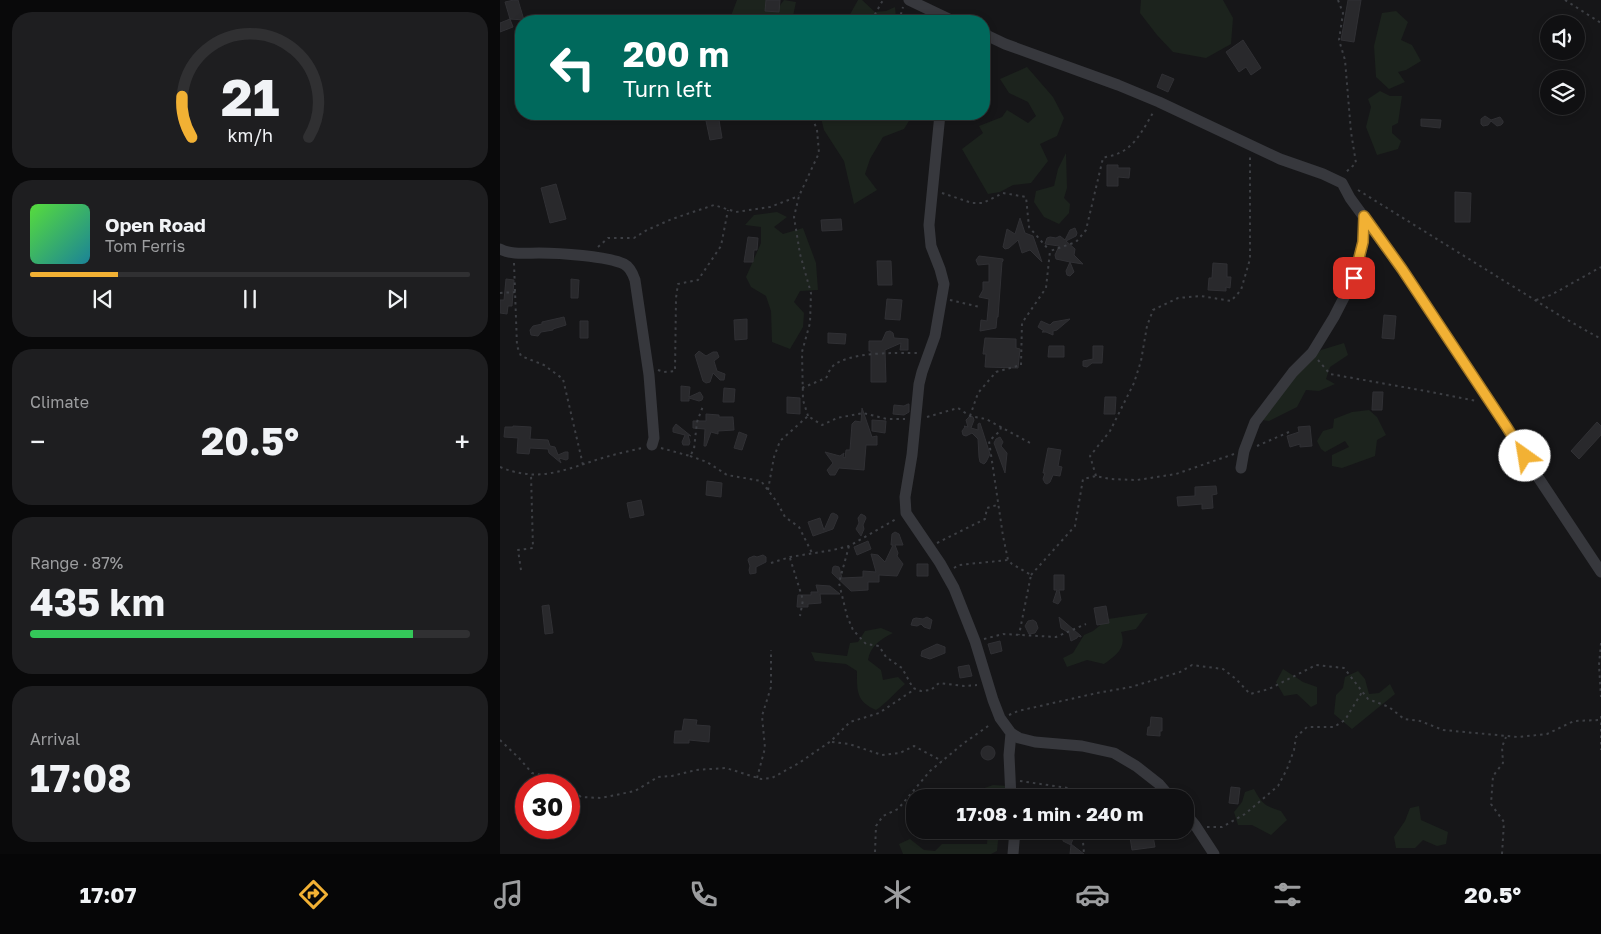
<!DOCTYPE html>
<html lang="en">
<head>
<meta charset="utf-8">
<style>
  :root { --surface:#101012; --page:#1e1e20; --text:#f1f3f6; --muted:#9c9d9f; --line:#303032; --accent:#f2b134 }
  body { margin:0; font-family:"Golos Text",sans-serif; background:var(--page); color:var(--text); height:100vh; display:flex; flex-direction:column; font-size:19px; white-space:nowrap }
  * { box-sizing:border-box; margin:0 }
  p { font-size:16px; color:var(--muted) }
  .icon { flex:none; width:28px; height:28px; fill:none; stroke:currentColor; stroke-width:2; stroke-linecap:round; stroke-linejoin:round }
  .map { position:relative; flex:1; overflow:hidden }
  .panel { display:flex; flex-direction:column; gap:12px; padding:12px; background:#09090a; width:500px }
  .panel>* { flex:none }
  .top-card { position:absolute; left:15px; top:15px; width:475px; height:105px; border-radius:20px; box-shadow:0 2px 8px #0003,0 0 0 1px var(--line); background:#00695c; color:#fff; overflow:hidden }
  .controls { position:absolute; left:1040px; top:15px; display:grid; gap:10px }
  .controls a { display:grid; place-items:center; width:45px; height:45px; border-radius:50%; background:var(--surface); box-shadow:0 2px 8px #0003,0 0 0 1px var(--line); font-size:25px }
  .speed { position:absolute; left:15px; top:774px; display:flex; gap:10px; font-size:25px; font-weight:700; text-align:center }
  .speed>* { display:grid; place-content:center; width:65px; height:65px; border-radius:50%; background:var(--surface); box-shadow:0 2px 8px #0003,0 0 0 1px var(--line); line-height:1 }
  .speed .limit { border:8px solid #d22; background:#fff; color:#111 }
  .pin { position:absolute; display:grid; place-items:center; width:42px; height:42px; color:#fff; margin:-21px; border-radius:10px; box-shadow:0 2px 8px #0006 }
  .me { position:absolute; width:55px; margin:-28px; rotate:328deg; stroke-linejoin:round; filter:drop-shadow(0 0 4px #0008) }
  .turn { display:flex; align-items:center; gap:18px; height:105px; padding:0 25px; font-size:22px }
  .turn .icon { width:65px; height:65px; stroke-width:2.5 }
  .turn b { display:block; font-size:35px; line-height:42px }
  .big { font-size:38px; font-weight:700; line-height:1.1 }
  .panel .tile { flex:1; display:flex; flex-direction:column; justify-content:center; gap:8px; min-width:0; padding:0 18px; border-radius:20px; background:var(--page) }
  .panel .dial { align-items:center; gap:0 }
  .dial svg { height:130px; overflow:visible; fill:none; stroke:var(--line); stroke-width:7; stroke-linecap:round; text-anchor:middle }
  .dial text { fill:var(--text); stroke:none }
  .song { display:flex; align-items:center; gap:15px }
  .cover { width:60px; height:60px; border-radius:8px; background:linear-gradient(135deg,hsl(110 70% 55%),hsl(190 70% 35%)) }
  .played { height:5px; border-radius:2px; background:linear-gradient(90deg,var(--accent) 20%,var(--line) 20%) }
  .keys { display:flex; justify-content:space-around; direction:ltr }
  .heat { display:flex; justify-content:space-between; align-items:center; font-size:28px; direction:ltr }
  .charge { height:8px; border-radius:4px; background:linear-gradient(90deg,#34c759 87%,var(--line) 0) }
  .trip { position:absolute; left:406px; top:789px; width:288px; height:50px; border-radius:20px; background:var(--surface); box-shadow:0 2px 8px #0003,0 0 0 1px var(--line); font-weight:700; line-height:50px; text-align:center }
  .dock { display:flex; height:80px; justify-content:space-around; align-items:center; background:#060607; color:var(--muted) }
  .dock .icon { width:35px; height:35px }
  .dock .selected { color:var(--accent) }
  .dock b { font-size:22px; color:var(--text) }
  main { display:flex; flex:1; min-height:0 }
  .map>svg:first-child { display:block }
  .green { fill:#1c231d }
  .building { fill:#29292c; stroke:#303034 }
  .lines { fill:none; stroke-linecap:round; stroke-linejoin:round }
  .path { stroke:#3d3f44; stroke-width:2; stroke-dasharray:2.5 4; stroke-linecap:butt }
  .street { stroke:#37383d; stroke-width:11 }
  .route-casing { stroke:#9d7322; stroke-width:12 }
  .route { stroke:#f2b134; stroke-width:9 }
</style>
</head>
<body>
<main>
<section class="panel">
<div class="tile dial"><svg viewBox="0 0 100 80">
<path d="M14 69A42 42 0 1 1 86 69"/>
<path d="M14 69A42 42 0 0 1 8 44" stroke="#f2b134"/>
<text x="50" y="56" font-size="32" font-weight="700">21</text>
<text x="50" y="72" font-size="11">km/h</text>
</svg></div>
<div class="tile">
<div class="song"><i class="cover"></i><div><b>Open Road</b><p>Tom Ferris</p></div></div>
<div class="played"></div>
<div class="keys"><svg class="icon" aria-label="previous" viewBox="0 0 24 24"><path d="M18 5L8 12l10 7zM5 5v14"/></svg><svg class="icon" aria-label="pause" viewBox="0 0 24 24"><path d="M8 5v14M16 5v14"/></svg><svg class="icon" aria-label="next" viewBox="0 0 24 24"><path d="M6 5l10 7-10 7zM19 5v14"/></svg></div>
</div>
<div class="tile"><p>Climate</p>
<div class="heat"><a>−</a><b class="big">20.5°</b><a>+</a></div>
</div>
<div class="tile"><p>Range · 87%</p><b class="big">435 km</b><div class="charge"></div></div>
<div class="tile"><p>Arrival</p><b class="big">17:08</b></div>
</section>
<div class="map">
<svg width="1101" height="854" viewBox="0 0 1101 854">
  <rect width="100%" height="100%" fill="#161618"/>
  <!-- green -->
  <path class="green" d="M237,0h30v4l8,8 9,-12 12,2 -4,19h-63z
    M358,0h4l13,12 11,-1 9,-4 1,11 -2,3h-85l1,-7 22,5 16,-1z
    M641,0h82l10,18 -2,26 -25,14 -33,-6 -16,-17 -17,-22z
    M896,11l12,11 -7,18 11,5 9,16 -15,9 -8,2 7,10 -16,7 -13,-12 -2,-31 8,-33z
    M527,67l26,30 11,21 -7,18 -17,8 8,17 -17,22 -18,2 -13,7 -12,2 -26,-45 21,-16 -4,-7 23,-9 5,-7 21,13 8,-7 -8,-14 -19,-9 -9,-14z
    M880,91l10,5h12l-4,27 -6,3v7l9,8 -3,8 -21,6 -11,-28 5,-20 -3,-8z
    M320,114h91l1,2 -8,13 -21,8 -13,22 -5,15 12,16 -23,14 -10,-43 -20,-31z
    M566,153l1,35 -3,10 6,6 -1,9 -10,11 -15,-7 -10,-15 2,-11 18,-5 4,-17z
    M277,212l10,5 -13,10 9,7 20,-6 13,35 2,27 -18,1 -6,11 10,11 -1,14 -13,22 -18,-7 -1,-31 -5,-15 -15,-9 -5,-10 15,-34v-16l-16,-2 9,-10z
    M844,343l4,12 -18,12 -4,12 9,5 -16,7 -13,-1 -9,17 -28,14 -7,-1 27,-37 32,-33z
    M869,410l8,7 9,18 -9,5 -2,16 -33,12 -10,-2v-11l17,-8 -4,-6 -20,11 -4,-3 -4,-8 6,-10 10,-3 1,-9 18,-7z
    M648,613l-12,16 -15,3c6,16 -5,23 -17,32l-17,-4 -20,7 -4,-9 10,-5 11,-18 9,-4 15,-12z
    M381,628l12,5c-12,6 -23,13 -25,27l13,10 2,10 15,-3 7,7c-10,8 -18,19 -29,26 -20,-9 -19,-19 -19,-39l-11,-7 -31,-3 -4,-9 36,4 3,-13 8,-1 7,-11z
    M783,669l20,13 14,5v17l-6,3 -14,-13 -13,2 -8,-14z
    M858,671l7,8 4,15 10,-1 11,-9 5,10 -43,35 -18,-15 2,-19 7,-7 2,-11z
    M493,785l15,1 -15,11 -26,1 4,-5z
    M754,789c8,15 11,17 27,22l6,9 -16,15 -19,-10h-14l-4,-13 8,-10 3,-10z
    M919,806l2,14 27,12 -2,12 -9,2 -14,-6 -8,8h-19l-2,-11 11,-16 5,-13z
    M488,830h14l-4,11 -1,10 -6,3h-88l-4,-10 11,-5 14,11 11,1 7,-7h45z"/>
  <!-- building -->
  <path class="building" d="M14,0h4l6,20 -14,-1 3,8 -13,5v-9l10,-4 -5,-17z
    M266,0h14l-1,12 -14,-1z
    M848,0h13l-7,42 -13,-2z
    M743,40l18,28 -10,7 -5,-8 -7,5 -13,-20z
    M662,74l12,5 -6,13 -11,-5z
    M218,114l4,24 -12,2 -5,-24z
    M985,116l6,4 9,-3 3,4v2l-2,2 -4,1 -6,-5 -3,4 -5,1 -2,-2v-5z
    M921,119l20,1 -1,8 -19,-2z
    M607,165h11v3h12l-1,10 -11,-1v9h-11z
    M56,184l10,35 -16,4 -9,-35z
    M955,192l16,1 -1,29h-15z
    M520,218l5,15 8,3 9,26 -12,-12 -8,3 -4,-13 -9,8 -4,1 -2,-2 4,-18 8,5z
    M341,219l1,11 -20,1 -1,-11z
    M575,228l2,5 -1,3 -10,5 9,8 -1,6 9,9 -13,-2 4,10 -4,4 -3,-1 -1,-4 4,-9 -14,-3 -1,-4 4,-9 -14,-2 2,-6 3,-1 6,1 4,-2 5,4 5,-10z
    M248,237l10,1 -1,12h-3l-1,12h-9z
    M479,256l24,3v2l-1,1 -4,55h-1l-1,11 -16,3 1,-11 6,1 2,-22 -10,-2 4,-7v-8h6v-18l-11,1 -2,-5z
    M377,261h14l1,24h-14z
    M713,263l14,1v13h4l-1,11 -4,-1v4l-18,-1 1,-12h3z
    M6,279l8,1 -2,26h-4l-1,8 -7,-1v-13h4z
    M71,279l8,1 -1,18h-7z
    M387,299l15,1 -2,20 -15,-1z
    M884,315l12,1 -2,23 -12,-1z
    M64,317l2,8 -13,4v1l-12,2 -3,4 -7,-1 -1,-5 3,-4 9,-2v-2z
    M247,319v20l-12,1 -1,-20z
    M570,319l-13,11 -4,1v4l-7,-3h-4l2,-1 -6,-4 3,-6 9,4 3,-3z
    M80,321h8v17h-8z
    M390,331l3,2 1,5 14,1v11h-8l1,-7 -16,7 1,32h-15v-31h-2v-10h13l4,-9z
    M328,333l18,1 -1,10 -17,-1z
    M485,338l31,1v9l4,1 -2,19 -33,-1 1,-13h-3z
    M549,346h15v11h-16z
    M593,346h10l-1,17h-10l-5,4 -4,-1v-5l10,-2z
    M199,351l7,5 7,-4h4l2,5 -5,4 3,10 8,3 -1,6h-4l-7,-7 -3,9 -4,1 -3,-2 -8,-26z
    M181,386l9,1 -1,10 11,-5 3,5 -1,3 -3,1 -10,-3v3h-8z
    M224,388l11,1 -1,13h-11z
    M873,392h10l-1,18h-10z
    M287,397l13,1v16l-13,-1z
    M605,397h11l-1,17h-11z
    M408,404h1v8l-5,3 -11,-1 1,-9 10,1z
    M362,408l10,29 5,-1v9h-11l-2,25 -25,-2 -4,7h-5l-3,-5 6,-7 -8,-11 15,4 4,-3 -1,4 2,1 1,-8h4l2,-26 3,-3 6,1z
    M206,414l13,1v2h14l1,13 -16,1v3l-7,-2 -5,14h-2l1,-17 -12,-1v-7h13z
    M470,416l3,1 1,3 -3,8 7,2v-6l2,-1 10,31 -4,8 -2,2 -4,-2 -1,-5 -1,-18 -6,-6 -6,3 -3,-1 -1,-4 3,-4 -1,-1 4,1 -2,-7z
    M372,420l14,1 -1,12 -13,-2z
    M1097,422l4,4v9l-22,24 -8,-8z
    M176,424l15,12 -3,-1 2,7 -1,3h-6l-1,-3 3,-7 -12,-3v-4z
    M13,426l18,1 -1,12 18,1 2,6 5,1 3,8 7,-3h3v7l-2,1 -7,-2 2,5 -12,-10 -1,-4 -18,-1 -1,6 -12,-1 1,-15 -14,-1 1,-10h8z
    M810,426l2,20 -12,1v-3l-10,3 -3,-11 12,-4 -1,-5z
    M239,432l8,3 -5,15 -8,-2z
    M500,437l3,5 -2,4 6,7 -2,20 -11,-30 2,-4z
    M548,448l13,2 -3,16 4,1 -2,9 -7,-1 -3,7 -3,2 -2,-1 -2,-4 2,-6h-2z
    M207,481l15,2 -1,14 -15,-2z
    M716,486l1,8 -5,1 1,13 -11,1v-5l-24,2 -1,-9 18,-1v-9z
    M141,500l3,15 -14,3 -3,-15z
    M333,513l4,2 1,2 -5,12 -20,7 -5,-14 12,-4 4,12 7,-16z
    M361,514l4,2 1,2 -3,7 1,4 -3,7 -5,-7 3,-6 -1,-5z
    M395,532l4,2 4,11h-8l3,8 -1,3 6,8 -6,12 -18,-1v7h-11v8l-17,1 -19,-18 1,-6 2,-1 4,1 3,11 21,-1v-6l13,1 -5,-18 7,1 7,7 8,-17h-2l1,-11z
    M368,541l3,8 -14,6 -3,-8z
    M263,555l3,2v5l-10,5v6l-6,1 -1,-4 1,-4 -2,-6 1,-2 5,-2 3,1z
    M417,564h11v12h-11z
    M554,575h10v15h-5l2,10 -3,4 -5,-2 4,-12h-3z
    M316,585l14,1 10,8h-20l1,9 -13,1v3h-11l1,-12h13v-3h7z
    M49,605l4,28 -8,1 -3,-28z
    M606,606l3,17 -12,2 -3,-17z
    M427,617l5,3 -2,9 -6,-2 -3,-3 -4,2 -6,-1 2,-6 3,-1 7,1z
    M559,617l22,19v1l-3,-1 -1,2 -6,3 -2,-8 -8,-5z
    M533,620l3,2 2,6 -3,5 -6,1 -4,-8 3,-5z
    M500,641l2,10 -11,3 -3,-10z
    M437,644l8,3v6l-15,6 -9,-3 1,-5z
    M469,665l3,11 -12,2 -2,-11z
    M651,717l11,1v13h-2v5l-13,-1 1,-8h2z
    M184,719l13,1 -1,5 14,1 -1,16 -20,-2v3h-15l1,-12h7z
    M481 753a7 7 0 1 1 14 0a7 7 0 1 1-14 0Z
    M731,787l9,1 -2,16 -9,-1z
    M638,830h14l3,17 -23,3 -3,-19z
    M566,834l5,1 2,4 -2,5 13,10h-14l1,-9 -8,-4v-2z"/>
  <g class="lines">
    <!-- path -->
    <path class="path" d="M838,0l5,13 -4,27 6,20 6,72 5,31 -11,10
      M1065,0l36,23
      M374,21v-5l9,-16
      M399,21l4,-14
      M858,190l201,125 42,24
      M442,193l30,10h11l20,-10 23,4 3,30 20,23
      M98,247l10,-9h26l13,-8 25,-11 42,-14 22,7 34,-5 29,-11
      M14,263l3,83 4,10 23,9 19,14 20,86
      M0,293l16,-1
      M450,300l30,7
      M1036,300l15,-5 50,-28
      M818,360l12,14 90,16 57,11
      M158,370l6,2 11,-1 1,-73 2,-14 20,-4 23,-34 7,-36
      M302,388l24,-10c2,-3 3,-7 5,-10 15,-17 66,-15 87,-15
      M308,416l-5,-16 -1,-48 8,-29 1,-30 -11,-39 -6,-37 5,-21 20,-43 -2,-23 -6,-16
      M470,416l8,-23 18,-21 25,-7 1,-42 24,-35 4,-37 26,-9 10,-12 17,-72c5,-2 11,-2 16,-5 17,-7 26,-27 35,-42
      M427,417l31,-9 12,8 16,3 46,25
      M501,427l-1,4 -11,10 14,95 5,24 4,4 19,11 -12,60
      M757,446l32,-14
      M161,448l29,8 4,-7 3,-27 6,-16
      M190,456l17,6 20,13 34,6 16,21 8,15 14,10 13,26
      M0,467c34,14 57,6 90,-5 17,-6 35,-10 52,-14
      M596,476l-6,-20 20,-25 24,-48 7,-22 6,-35 6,-16 25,-12 23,-2 30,5 10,-11 9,-31v-104
      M268,490l6,-33 6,-16 28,-25 14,9 15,-7 26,-5 24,6h18
      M437,543l48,-24 2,-11 10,-3
      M349,546l-10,37 8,33 6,14 13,14 13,2 7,11 16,11 11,20 8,3 10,-1 8,-7 25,3 13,-1
      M290,558l13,42 -3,16
      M271,563l19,-6 43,-7 16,-4 49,-28
      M454,568l5,-3 49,-5
      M21,570l-3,-20 15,-2 -2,-74
      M531,575l44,-49 8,-47 13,-3 14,3 27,1 39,-6 58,-20
      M484,639l19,-5 53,3 30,-13
      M1101,643l-2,22 2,32
      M509,715l9,-4 79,-18 34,-6 49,-15 12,-7 31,4 13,10 14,15 19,-5 47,-24 28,3 24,31 21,8 15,12 16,2 23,9 75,7 29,-3 27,-13 26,-1
      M1101,716v34
      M0,740l19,18 13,15 18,4 17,8
      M332,742l17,2 33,11 18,-2 14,-7 28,15
      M257,778l8,-30 -3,-32 9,-29v-37
      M520,781l48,7 5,10
      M69,787l12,10 20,1 34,-7 23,-14 14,-1 24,-6 30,-2 35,11 11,-1 27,-15 32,-22 19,-19 29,-9 36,-24
      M707,827h15l23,-13 33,-28 9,-17 7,-19 2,-13 11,-10h27l11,-7 17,-28
      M582,830l2,24
      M375,852l1,-26 7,-10 15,-7 32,-38 34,-28 27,-19
      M1002,854l2,-32 -13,-18 2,-28 10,-13 -1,-16 4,-10"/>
    <!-- street -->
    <path class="street" d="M409,0l44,21
      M484,34l21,10 113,41 41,17 121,57 43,15 19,9 8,15 52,71 104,157 8,15 87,131
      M440,114l-11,111 2,21 9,23 4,15 -9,52 -13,36 -3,12 -7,71 -7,42 1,16 34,50 14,25 21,53 18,59 7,18 11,15 8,5 16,4 47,4 32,7 22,13 23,18 12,14
      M0,249c11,6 26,4 39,4 20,0 68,3 85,11 6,3 9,10 11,16l14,95 5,63 -2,7
      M741,468l3,-17 11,-29 38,-50 19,-19 22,-36 20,-39 9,-36 1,-26
      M511,798l-2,-43 2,-22
      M685,813l10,12 19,29
      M513,854l2,-24"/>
  </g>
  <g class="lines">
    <defs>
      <path id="route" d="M854,278l9,-36 1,-26 38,53 104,157 19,30"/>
    </defs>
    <!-- route casing -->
    <use href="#route" class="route-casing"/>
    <!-- route -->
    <use href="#route" class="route"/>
  </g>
</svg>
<div class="controls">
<a><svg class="icon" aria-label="sound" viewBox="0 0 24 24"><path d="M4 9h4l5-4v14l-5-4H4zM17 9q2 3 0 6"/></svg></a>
<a><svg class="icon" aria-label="layers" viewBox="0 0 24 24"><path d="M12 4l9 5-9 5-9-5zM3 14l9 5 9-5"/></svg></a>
</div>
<div class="speed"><div class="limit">30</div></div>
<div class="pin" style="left:854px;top:278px;background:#d93025"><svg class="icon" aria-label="arrive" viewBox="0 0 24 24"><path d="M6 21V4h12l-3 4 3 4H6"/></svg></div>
<svg class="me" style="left:1025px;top:456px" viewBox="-20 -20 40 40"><circle r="19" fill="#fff"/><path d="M0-13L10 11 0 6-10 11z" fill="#f2b134"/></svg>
<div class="trip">17:08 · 1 min · 240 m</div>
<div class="top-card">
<div class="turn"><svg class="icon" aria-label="left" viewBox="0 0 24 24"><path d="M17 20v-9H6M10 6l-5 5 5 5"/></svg><div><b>200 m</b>Turn left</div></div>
</div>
</div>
</main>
<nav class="dock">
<b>17:07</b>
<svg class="icon selected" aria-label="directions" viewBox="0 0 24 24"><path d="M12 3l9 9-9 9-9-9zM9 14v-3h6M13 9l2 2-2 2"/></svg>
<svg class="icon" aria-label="music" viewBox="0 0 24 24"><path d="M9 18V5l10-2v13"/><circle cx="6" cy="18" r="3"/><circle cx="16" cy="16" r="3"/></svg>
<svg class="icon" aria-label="phone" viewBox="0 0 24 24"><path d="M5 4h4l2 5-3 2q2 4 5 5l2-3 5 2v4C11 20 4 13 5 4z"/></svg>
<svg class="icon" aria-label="climate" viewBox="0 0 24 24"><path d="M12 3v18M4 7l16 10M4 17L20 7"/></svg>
<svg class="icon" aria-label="car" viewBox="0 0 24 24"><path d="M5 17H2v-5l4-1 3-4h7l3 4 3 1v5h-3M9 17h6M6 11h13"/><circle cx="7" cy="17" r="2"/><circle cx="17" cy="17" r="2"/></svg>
<svg class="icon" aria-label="filters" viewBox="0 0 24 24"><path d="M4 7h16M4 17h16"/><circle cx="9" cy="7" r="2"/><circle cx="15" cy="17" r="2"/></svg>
<b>20.5°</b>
</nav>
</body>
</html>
